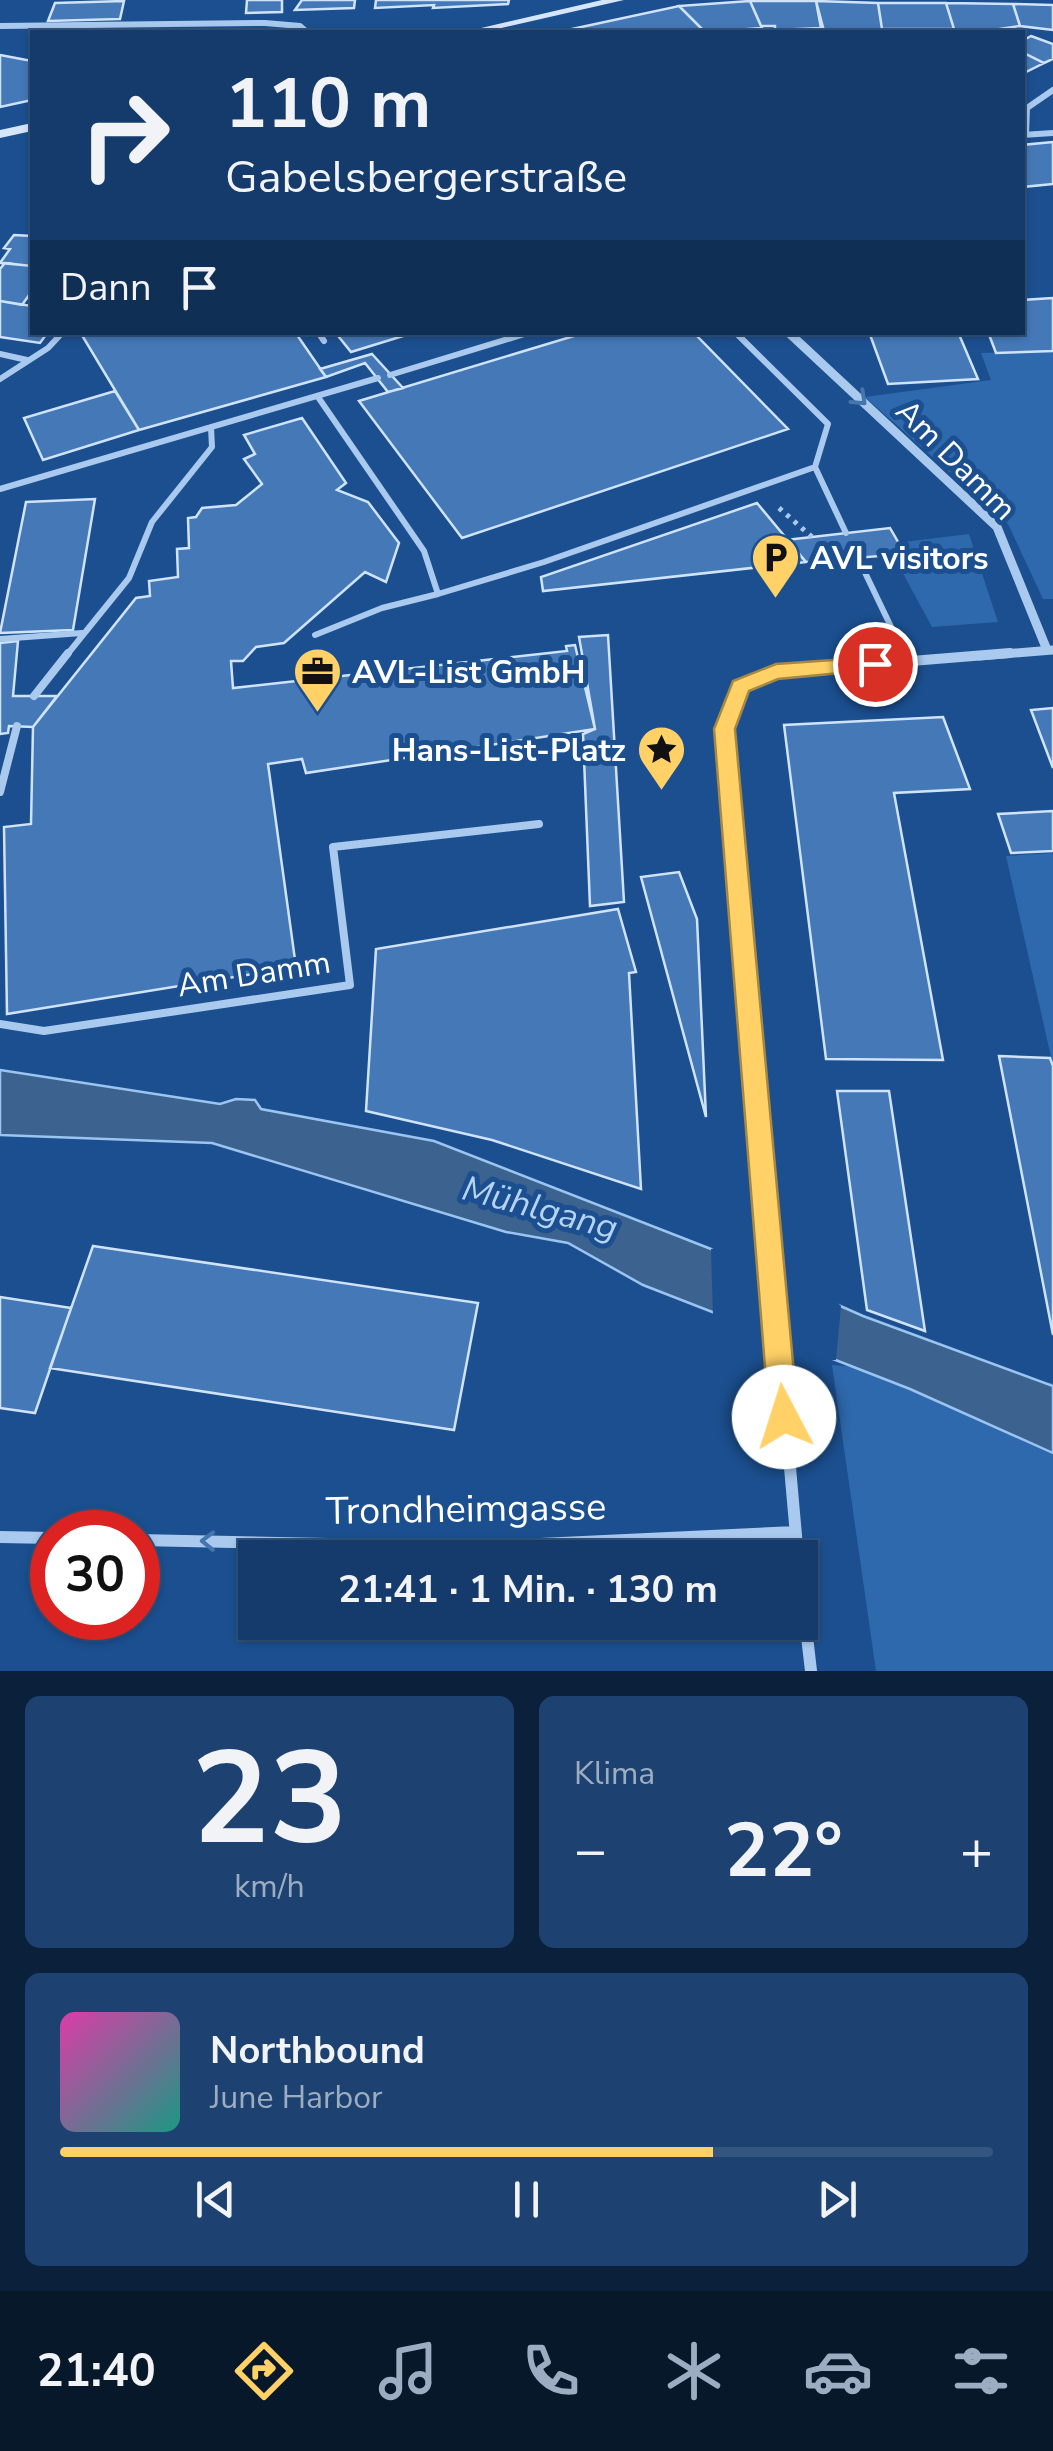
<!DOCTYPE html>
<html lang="de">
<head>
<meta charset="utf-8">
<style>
  :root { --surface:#143b6b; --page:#1d4271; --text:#f1f3f6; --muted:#9dadc1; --line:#33557e; --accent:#ffd166 }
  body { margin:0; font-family:"Nunito Sans",sans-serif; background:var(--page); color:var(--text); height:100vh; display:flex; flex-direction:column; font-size:38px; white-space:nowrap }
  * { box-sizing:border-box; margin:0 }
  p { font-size:32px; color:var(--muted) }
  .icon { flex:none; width:55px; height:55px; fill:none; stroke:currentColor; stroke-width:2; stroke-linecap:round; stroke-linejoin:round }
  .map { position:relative; height:1671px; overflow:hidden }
  .panel { display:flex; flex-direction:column; gap:25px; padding:25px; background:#0b203b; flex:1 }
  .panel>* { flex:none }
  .hud { position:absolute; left:30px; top:30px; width:995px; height:305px; border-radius:0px; box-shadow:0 2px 8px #0004,0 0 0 2px var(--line); background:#143b6b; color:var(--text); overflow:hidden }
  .speed { position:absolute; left:30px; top:1510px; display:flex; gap:20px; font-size:50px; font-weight:700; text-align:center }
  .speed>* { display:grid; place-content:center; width:130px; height:130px; border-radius:50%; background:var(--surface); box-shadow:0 2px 8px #0004,0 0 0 2px var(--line); line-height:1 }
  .speed .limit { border:15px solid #d22; background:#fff; color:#111 }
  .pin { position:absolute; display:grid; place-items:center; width:85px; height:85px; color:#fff; margin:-42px; border:5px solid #fff; border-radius:50%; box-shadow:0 2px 10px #0007 }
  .me { position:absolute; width:110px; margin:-55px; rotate:355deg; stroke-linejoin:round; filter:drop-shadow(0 0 8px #0008) }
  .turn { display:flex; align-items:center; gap:35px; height:210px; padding:0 30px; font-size:45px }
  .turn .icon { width:130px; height:130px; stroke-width:2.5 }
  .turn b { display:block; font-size:70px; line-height:85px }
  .then { display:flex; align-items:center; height:95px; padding:0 30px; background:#0003; gap:20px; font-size:38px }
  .big { font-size:75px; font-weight:700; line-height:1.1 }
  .panel .card { flex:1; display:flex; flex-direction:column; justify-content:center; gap:15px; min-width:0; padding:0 35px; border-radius:15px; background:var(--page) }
  .panel .dial { align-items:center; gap:0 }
  .dial b { font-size:130px; line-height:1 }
  .song { display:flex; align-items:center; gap:30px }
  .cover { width:120px; height:120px; border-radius:15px; background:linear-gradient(135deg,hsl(320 70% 55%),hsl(170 70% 35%)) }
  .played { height:10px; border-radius:5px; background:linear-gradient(90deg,var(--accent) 70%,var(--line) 70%) }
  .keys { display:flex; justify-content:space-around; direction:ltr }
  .heat { display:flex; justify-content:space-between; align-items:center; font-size:55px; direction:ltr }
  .panel .tiles { flex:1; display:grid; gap:25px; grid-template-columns:1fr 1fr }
  .card:last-child { grid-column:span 2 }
  .trip { position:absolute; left:238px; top:1540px; width:580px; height:100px; border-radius:0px; background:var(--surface); box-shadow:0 2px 8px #0004,0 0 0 2px var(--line); font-weight:700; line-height:100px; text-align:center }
  .tabs { display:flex; height:160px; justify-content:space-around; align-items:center; background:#08182b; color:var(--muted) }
  .tabs .icon { width:70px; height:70px }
  .tabs .current { color:var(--accent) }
  .tabs b { font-size:45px; color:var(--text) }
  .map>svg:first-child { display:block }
  .green { fill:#2e69ad }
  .water { fill:#3c6290; stroke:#9cc4f0; stroke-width:2.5 }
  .pier { fill:#1b4f8f }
  .building { fill:#4478b7; stroke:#cfe3fa; stroke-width:2.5 }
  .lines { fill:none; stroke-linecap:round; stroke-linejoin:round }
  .path { stroke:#a9c9ee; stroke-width:5; stroke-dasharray:4 6; stroke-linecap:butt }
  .lane-far1 { stroke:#a9c9ee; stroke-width:6 }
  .lane { stroke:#a9c9ee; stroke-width:8 }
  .street-far3 { stroke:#a9c9ee; stroke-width:6 }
  .street-far2 { stroke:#a9c9ee; stroke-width:9 }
  .street-far1 { stroke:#a9c9ee; stroke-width:10 }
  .street { stroke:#a9c9ee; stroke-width:12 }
  .secondary { fill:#d6e6fa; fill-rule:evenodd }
  .oneway { stroke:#4674ac }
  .route { fill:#ffd166; stroke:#a68842; stroke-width:2.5 }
  .labels { text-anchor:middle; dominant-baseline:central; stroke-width:10; stroke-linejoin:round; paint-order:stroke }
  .street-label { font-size:32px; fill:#fff; stroke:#1b4f8f }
  .poi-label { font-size:32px; font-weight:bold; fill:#fff; stroke:#1b4f8f; text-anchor:start }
  .water-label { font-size:35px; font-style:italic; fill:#b5d3f5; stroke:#1b4f8f }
  .near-street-label { font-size:38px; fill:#fff; stroke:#1b4f8f }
</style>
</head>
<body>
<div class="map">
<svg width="1053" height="1671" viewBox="0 0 1053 1671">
  <rect width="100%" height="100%" fill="#1b4f8f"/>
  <!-- green -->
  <path class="green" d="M1053,351v248h-10l-35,-75 -143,-127 126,-17 -10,-27z
    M969,534l29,88 -66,5 -45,-83z
    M1053,853v213l-47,-210z
    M832,1365l221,18v288h-177z"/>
  <!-- water -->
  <path class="water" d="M0,1070l220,34 16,-5 19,1 6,9 173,32 277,108 152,67 190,70v67l-143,-64 -267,-104 -75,-42 -62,-11 -294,-89 -212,-8z"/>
  <!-- pier -->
  <path class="pier" d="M719,1247l112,49 10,10 -5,54h-13l-110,-43 -2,-68z"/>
  <!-- building -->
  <path class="building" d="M247,0h35v12l-36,1z
    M302,0h53l-1,8 -59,2z
    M376,0h133l-1,4 -75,4 1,-3 -59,3z
    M124,1l-4,18 -72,2 7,-18z
    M750,1h66l5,27 -46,2v-4h-14z
    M750,1l12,27 -57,4 -26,-26z
    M816,1l62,2 4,26 -58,2z
    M878,3h68l8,26h-72z
    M946,3l67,1 7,22 -27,4 -39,-1z
    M1013,4l40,1v25l-33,-4z
    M679,6l26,26h-147z
    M1031,36l22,8v15l-9,4 -22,-11v-11z
    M1022,52l22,11 -22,11z
    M0,55l32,6v39l-32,7z
    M1053,142v42l-31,3v-42z
    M14,235l18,1v30l-32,-3 10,-14 -6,-1z
    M5,263l27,3v25l-10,14 -22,-4v-32z
    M1053,298v53l-57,2 -8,-21h34v-32z
    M0,301l32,5v26h16l-8,11 -40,-6z
    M80,332h215l31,45 -187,53z
    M335,332h81l-65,20z
    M587,332h106l95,97 -326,109 -103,-137z
    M869,332h89l20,47 -90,5z
    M372,354l31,34 -15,4 -23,-29 -39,14 -6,-8z
    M115,391l24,39 -96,30 -19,-42z
    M302,418l44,65 -9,7 31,12 31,41 -13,39 -21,-10 -81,71 -28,4 -13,14h-12l2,27 334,-37 -1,-5 9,-1 20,84 -289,44 -4,-14 -34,5 28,203 -289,47 -3,-187 27,-3 2,-97 103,-129 14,-2 -1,-15 29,-4 -1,-28 12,-1 -1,-30 8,-1 6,-9 34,-3 26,-21 -18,-25 11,-5 -11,-19z
    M95,499l-22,131 -73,3 26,-131z
    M757,503l49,59 -263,29 -2,-14z
    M890,528l15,26 -99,8 -20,-22z
    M608,635l16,267 -34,4 -7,-172 12,-5 -16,-92z
    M18,641l-5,55h44l-24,31 -24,-1 -1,7 -8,1v-91z
    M1053,708v60l-22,-58z
    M943,717l27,72 -76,4 49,267 -117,-1 -42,-334z
    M1053,811v40l-42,2 -13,-39z
    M679,872l18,47 9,198 -65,-240z
    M618,909l18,63 -7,1 12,216 -149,-49 -126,-29 10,-162z
    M999,1056l51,2 3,8v269z
    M837,1091h52l36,240 -58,-21z
    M93,1246l385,57 -24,127 -404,-62z
    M0,1297l71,11 -36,105 -35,-5z"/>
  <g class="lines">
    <!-- path -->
    <path class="path" d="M779,508l33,29"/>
    <!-- lane-far1 -->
    <path class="lane-far1" d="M318,332l6,9
      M735,332l93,92 -13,43 31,66
      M0,354l27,6
      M390,375l141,-43
      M0,379l48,-31 15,-16
      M318,397l106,154 14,43 106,-32 271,-95
      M0,489l378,-111
      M858,558l47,98
      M315,635l67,-27 56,-14
      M0,639l82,-6
      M66,656l63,-78 23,-56 60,-75 -1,-20"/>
    <!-- lane -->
    <path class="lane" d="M904,653l4,9
      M34,696l34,-43
      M0,792l17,-66
      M0,1024l44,7 306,-46 -17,-138 206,-23"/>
    <!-- street-far3 -->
    <path class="street-far3" d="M0,26l265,-3 35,3 7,6
      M1026,134l1,-26 26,-18
      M1022,135l31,-2"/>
    <!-- street-far2 -->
    <path class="street-far2" d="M788,332l209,195 50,123
      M979,656l74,-6"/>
    <!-- street-far1 -->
    <path class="street-far1" d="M758,1108l-33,-379 15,-43 36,-14 234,-19"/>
    <!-- street -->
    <path class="street" d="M758,1106l40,452
      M0,1537l52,1
      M138,1540l338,7 319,-15
      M800,1576l11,95"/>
    <!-- secondary -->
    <path class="secondary" d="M602,0h22l-140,32h-20z
      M32,123v8l-32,7v-8z"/>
  </g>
  <!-- one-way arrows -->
  <defs><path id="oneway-chevron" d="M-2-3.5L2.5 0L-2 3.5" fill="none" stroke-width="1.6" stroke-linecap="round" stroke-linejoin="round" transform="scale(2.5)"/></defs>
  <g class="oneway">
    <use href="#oneway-chevron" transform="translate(860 399) rotate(43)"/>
    <use href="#oneway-chevron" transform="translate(208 1541) rotate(-179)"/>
  </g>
  <!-- route -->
  <path class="route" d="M875,657l10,7 -3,5 -104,10 -29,12 -14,38 63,688 -4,10 -10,4 -11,-4 -4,-10 -55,-688 19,-48 43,-17z"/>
  <!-- icons -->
  <defs>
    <symbol id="parking-pin" viewBox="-11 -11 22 30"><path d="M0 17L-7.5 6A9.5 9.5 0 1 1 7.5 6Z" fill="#ffd166" stroke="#1b4f8f"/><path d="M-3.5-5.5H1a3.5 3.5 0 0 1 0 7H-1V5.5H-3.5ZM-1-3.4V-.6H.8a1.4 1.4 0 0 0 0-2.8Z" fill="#111"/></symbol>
    <symbol id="office-pin" viewBox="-11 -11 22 30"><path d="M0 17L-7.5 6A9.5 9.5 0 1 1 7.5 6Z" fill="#ffd166" stroke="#1b4f8f"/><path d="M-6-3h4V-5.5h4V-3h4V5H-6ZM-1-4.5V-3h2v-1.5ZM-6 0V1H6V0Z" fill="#111"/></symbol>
    <symbol id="sight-pin" viewBox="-11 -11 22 30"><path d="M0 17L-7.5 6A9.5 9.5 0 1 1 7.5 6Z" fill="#ffd166" stroke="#1b4f8f"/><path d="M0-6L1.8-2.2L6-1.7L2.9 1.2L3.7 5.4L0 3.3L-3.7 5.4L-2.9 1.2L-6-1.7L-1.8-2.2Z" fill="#111"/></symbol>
  </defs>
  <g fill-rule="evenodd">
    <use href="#parking-pin" x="748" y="530" width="55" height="75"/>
    <use href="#office-pin" x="290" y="644" width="55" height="75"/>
    <use href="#sight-pin" x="634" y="722" width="55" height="75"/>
  </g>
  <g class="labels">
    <!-- street labels -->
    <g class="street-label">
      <text transform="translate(956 460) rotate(45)">Am Damm</text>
      <text transform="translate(254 974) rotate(-9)">Am Damm</text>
    </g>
    <!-- poi labels -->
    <g class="poi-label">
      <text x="810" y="558">AVL visitors</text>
      <text x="352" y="672">AVL-List GmbH</text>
      <text x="626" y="750" text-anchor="end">Hans-List-Platz</text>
    </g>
    <!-- water labels -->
    <g class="water-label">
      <text transform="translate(540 1208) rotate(15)">Mühlgang</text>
    </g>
    <!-- near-street labels -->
    <g class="near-street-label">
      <text transform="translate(466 1509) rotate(-1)">Trondheimgasse</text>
    </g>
  </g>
</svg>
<div class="speed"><div class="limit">30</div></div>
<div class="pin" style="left:875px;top:664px;background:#d93025"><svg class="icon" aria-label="arrive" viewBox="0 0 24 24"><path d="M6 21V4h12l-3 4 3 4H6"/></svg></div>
<svg class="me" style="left:784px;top:1417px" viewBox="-20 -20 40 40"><circle r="19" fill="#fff"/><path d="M0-13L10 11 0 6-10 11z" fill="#ffd166"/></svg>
<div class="trip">21:41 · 1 Min. · 130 m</div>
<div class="hud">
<div class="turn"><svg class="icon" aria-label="right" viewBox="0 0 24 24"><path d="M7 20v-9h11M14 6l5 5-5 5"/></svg><div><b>110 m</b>Gabelsbergerstraße</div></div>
<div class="then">Dann<svg class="icon" aria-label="arrive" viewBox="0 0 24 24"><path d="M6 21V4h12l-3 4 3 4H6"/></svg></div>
</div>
</div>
<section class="panel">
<div class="tiles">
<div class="card dial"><b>23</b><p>km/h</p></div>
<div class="card"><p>Klima</p>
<div class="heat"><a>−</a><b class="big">22°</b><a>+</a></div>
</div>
<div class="card">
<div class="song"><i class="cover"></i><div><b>Northbound</b><p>June Harbor</p></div></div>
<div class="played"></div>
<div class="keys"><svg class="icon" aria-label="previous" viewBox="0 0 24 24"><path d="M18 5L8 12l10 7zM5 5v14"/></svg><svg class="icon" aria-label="pause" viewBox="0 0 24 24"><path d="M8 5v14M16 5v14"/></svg><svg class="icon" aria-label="next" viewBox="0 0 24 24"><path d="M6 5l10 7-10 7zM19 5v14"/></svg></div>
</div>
</div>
</section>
<nav class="tabs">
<b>21:40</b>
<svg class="icon current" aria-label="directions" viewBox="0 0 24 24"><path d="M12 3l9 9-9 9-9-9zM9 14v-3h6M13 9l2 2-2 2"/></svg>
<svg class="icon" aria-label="music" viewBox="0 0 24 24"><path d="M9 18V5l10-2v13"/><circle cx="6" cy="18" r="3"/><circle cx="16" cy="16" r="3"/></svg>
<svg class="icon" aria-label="phone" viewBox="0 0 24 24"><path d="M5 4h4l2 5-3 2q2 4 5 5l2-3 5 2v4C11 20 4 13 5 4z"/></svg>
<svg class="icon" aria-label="climate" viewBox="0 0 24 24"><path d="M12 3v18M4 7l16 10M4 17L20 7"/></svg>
<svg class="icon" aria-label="car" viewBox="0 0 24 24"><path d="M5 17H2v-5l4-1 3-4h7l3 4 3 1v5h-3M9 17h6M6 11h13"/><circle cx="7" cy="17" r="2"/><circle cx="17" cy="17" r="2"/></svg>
<svg class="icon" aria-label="filters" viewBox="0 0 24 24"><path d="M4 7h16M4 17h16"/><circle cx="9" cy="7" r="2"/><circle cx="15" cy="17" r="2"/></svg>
</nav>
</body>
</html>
